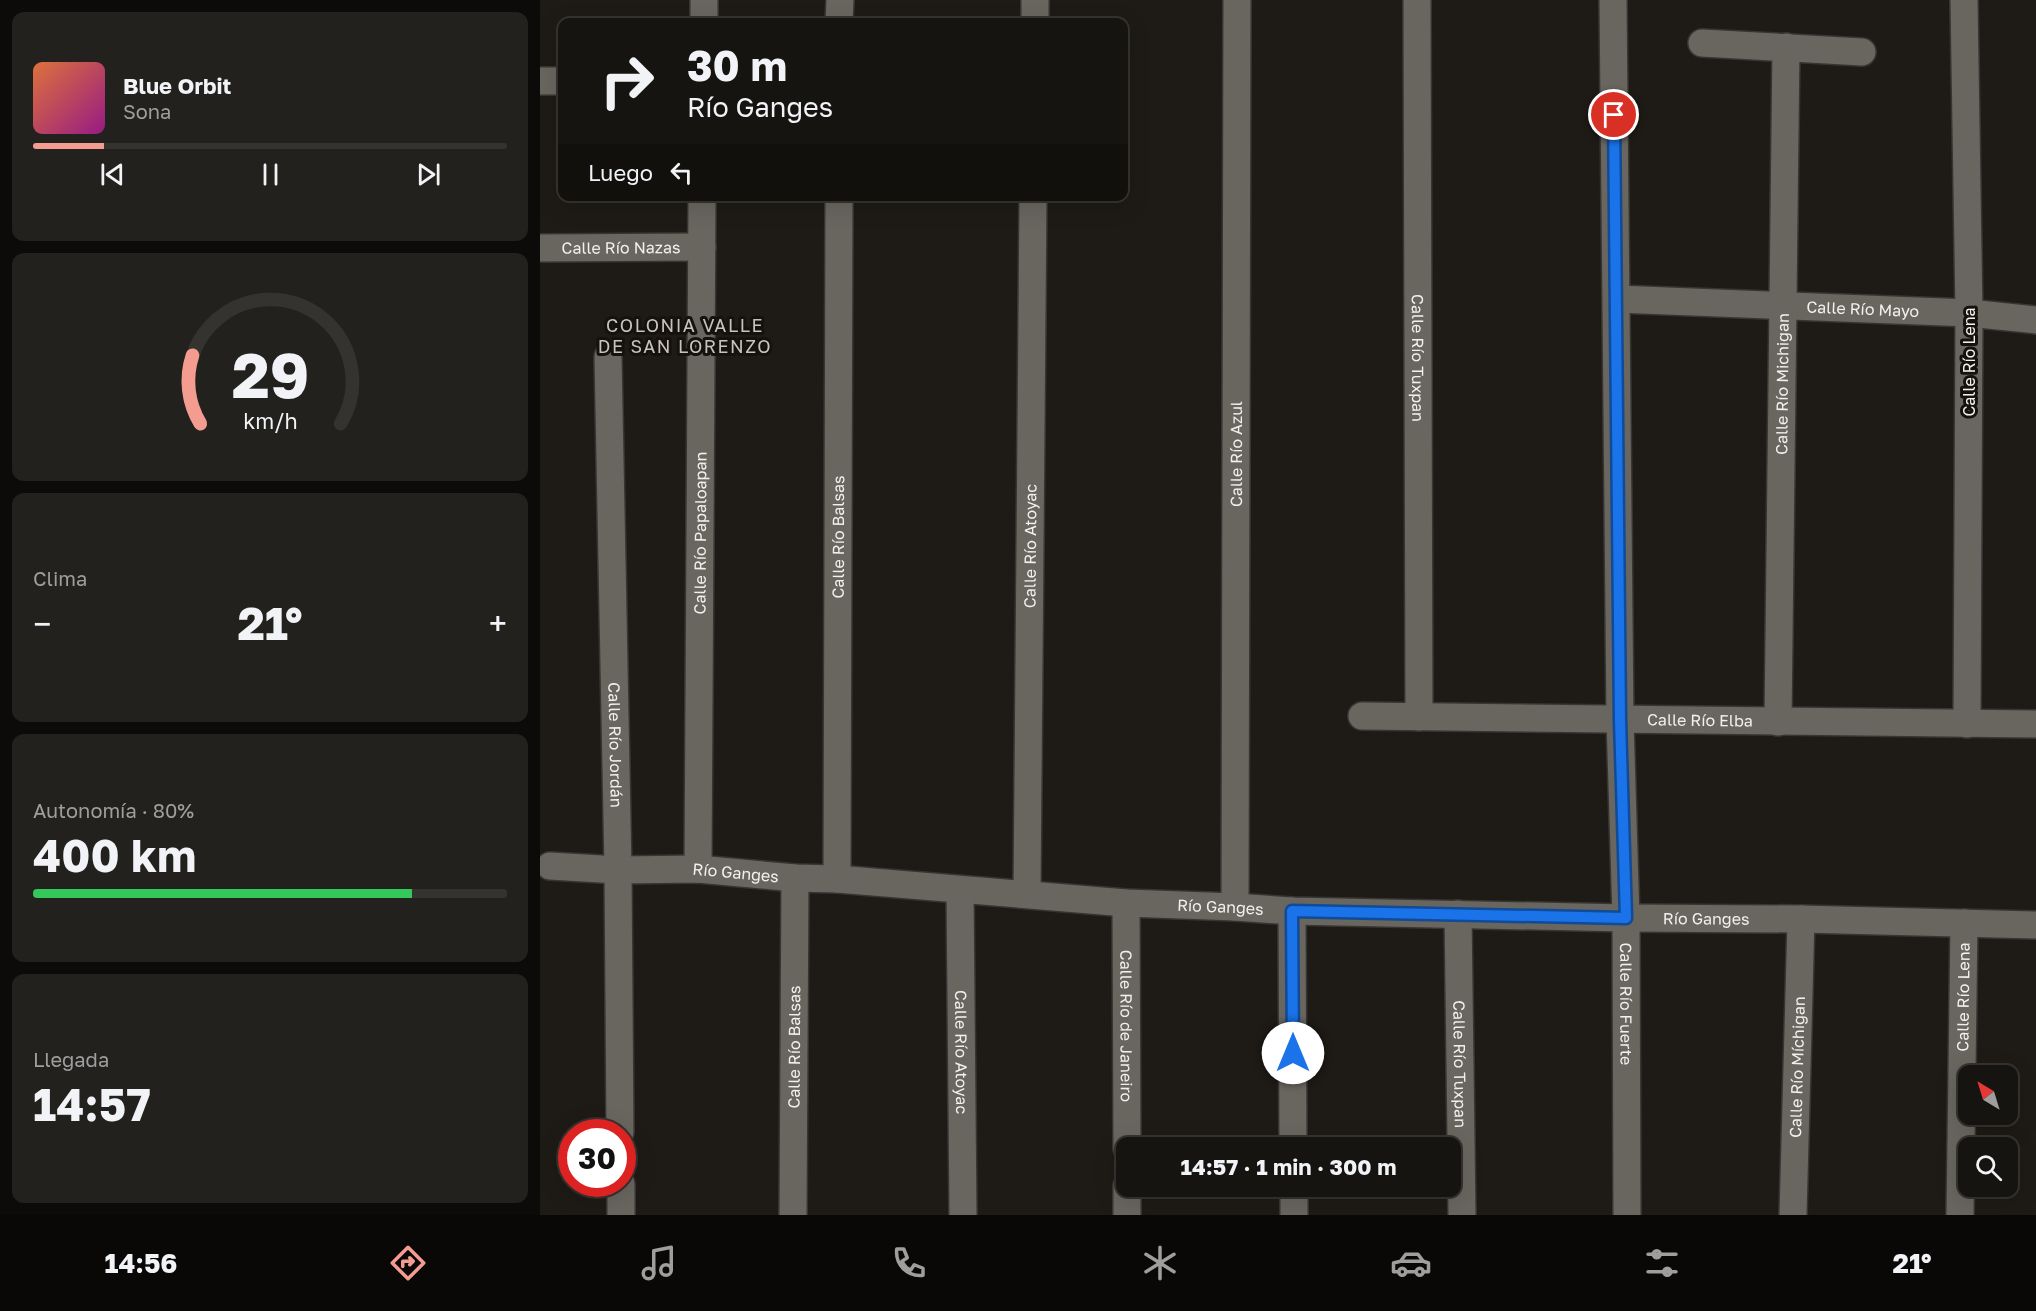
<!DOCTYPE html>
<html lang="es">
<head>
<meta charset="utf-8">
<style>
  :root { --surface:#161410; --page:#23211e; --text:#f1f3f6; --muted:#9e9e9f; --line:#353330; --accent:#f59c91 }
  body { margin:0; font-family:"Golos Text",sans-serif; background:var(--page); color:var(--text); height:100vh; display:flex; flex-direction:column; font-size:22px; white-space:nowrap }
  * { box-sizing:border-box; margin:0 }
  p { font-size:20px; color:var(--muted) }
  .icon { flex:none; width:33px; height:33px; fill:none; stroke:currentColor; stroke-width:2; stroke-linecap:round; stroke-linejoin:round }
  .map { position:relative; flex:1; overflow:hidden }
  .sheet { display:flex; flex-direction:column; gap:12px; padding:12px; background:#0c0b09; width:540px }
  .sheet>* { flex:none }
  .hud { position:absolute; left:18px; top:18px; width:570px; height:183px; border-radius:12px; box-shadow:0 6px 24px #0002,0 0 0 2px var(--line); background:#161410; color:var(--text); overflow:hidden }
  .needle { width:39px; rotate:322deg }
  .tools { position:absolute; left:1418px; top:1065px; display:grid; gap:12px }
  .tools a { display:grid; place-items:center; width:60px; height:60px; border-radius:12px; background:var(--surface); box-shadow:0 6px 24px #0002,0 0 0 2px var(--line); font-size:30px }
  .speed { position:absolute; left:18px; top:1119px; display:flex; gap:12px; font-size:30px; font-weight:700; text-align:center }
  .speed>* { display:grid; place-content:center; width:78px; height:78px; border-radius:50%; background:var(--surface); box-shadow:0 6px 24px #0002,0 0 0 2px var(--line); line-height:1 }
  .speed .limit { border:9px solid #d22; background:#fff; color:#111 }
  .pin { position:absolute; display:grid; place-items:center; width:51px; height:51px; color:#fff; margin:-26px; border:3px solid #fff; border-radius:50%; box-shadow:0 2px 6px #0007 }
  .me { position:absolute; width:66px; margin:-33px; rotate:0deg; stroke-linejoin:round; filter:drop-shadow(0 0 4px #0008) }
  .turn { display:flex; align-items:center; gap:21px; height:126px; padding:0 30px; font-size:27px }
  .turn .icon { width:78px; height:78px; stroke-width:2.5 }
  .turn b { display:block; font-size:42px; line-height:51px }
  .then { display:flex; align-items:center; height:57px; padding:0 30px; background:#0003; gap:12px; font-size:22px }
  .big { font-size:45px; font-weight:700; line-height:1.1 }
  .sheet .tile { flex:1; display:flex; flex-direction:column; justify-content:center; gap:9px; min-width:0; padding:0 21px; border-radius:12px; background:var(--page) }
  .sheet .dial { align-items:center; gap:0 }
  .dial svg { height:156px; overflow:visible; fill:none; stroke:var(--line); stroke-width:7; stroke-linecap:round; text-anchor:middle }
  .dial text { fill:var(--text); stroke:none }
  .song { display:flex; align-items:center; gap:18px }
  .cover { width:72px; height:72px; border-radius:9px; background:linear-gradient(135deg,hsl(20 70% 55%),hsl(310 70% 35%)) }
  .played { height:6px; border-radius:3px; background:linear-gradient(90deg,var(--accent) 15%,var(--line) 15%) }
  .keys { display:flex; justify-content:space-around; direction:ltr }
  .heat { display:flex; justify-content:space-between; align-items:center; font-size:33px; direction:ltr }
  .charge { height:9px; border-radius:4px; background:linear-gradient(90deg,#34c759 80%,var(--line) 0) }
  .trip { position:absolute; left:576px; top:1137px; width:345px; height:60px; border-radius:12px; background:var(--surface); box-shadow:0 6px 24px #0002,0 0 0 2px var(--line); font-weight:700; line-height:60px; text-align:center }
  .menu { display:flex; height:96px; justify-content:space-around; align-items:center; background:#090806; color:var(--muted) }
  .menu .icon { width:42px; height:42px }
  .menu .active { color:var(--accent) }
  .menu b { font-size:27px; color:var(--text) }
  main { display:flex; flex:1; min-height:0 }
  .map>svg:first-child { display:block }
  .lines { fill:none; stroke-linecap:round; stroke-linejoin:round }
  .minor-casing { stroke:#373532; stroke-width:30 }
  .minor { stroke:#69655f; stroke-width:27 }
  .route-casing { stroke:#114b97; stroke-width:15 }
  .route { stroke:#1a73e8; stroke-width:10 }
  .labels { text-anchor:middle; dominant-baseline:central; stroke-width:6; stroke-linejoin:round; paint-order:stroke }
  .street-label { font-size:16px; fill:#f2f0ec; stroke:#15120d }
  .neighbourhood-label { font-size:18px; letter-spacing:1.5px; fill:#c8c4bd; stroke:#15120d }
</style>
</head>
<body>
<main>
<section class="sheet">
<div class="tile">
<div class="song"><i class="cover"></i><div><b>Blue Orbit</b><p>Sona</p></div></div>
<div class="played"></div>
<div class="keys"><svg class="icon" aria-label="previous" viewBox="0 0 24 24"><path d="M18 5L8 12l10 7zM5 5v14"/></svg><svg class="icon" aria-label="pause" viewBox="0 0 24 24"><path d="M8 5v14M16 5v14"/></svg><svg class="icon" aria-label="next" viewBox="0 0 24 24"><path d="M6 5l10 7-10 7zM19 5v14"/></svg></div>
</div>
<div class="tile dial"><svg viewBox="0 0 100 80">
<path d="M14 69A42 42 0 1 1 86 69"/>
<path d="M14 69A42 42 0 0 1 10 34" stroke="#f59c91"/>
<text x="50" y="56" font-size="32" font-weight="700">29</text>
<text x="50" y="72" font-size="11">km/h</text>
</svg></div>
<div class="tile"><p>Clima</p>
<div class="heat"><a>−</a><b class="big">21°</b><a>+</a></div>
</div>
<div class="tile"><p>Autonomía · 80%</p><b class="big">400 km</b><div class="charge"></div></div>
<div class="tile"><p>Llegada</p><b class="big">14:57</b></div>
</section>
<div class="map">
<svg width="1496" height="1215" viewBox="0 0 1496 1215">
  <rect width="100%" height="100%" fill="#1e1b16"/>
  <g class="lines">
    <defs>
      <g id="minor">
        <path id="s1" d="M877,0l2,717"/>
        <path id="s2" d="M1073,0l7,720 6,198 1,297"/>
        <path d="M1424,0l5,313 -2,411"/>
        <path d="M164,22v-22"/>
        <path d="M299,22l1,-22"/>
        <path d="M495,22v-22"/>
        <path d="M1162,43l160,9"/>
        <path d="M0,81h22"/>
        <path id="s3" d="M0,248l162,-1"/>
        <path id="s4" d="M1077,299l352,14 67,7"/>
        <path id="s5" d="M68,357l10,513 2,262"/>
        <path id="s6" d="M822,716l674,8"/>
        <path id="s7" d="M1238,722l8,-675"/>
        <path id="s8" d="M10,866l68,4 80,-1 97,9 42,1 289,24 109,4 57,4 334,7 175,1 235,6"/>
        <path id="s9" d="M158,869l4,-673"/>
        <path id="s10" d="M297,879l2,-683"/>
        <path id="s11" d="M420,890l3,325"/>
        <path id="s12" d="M487,894l6,-698"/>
        <path id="s13" d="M586,903l1,245"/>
        <path id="s14" d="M695,907l2,-907"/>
        <path d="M752,911l1,237"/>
        <path id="s15" d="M918,914l4,301"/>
        <path d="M81,1184v31"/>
        <path d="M587,1186v29"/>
        <path d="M754,1186v29"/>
        <path id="s16" d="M253,1215l2,-337"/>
        <path id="s17" d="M1253,1215l8,-296"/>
        <path id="s18" d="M1420,1215l4,-292"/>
      </g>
    </defs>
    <!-- minor casing -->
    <use href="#minor" class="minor-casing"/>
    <!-- minor -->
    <use href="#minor" class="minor"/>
  </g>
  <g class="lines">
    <defs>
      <path id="route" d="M753,1053l-1,-142 334,7 -6,-198 -6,-605"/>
    </defs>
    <!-- route casing -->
    <use href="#route" class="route-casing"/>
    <!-- route -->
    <use href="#route" class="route"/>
  </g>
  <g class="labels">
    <!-- street labels -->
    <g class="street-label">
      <text stroke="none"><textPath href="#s3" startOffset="81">Calle Río Nazas</textPath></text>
      <text stroke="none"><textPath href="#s4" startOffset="246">Calle Río Mayo</textPath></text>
      <text stroke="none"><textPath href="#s1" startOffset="358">Calle Río Tuxpan</textPath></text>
      <text transform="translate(1429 362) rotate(-90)">Calle Río Lena</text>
      <text stroke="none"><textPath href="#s7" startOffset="338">Calle Río Michigan</textPath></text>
      <text stroke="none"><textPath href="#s14" startOffset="453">Calle Río Azul</textPath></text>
      <text stroke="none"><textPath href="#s9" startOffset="336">Calle Río Papaloapan</textPath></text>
      <text stroke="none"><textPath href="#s10" startOffset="342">Calle Río Balsas</textPath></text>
      <text stroke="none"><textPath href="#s12" startOffset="348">Calle Río Atoyac</textPath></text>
      <text stroke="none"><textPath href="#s6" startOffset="338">Calle Río Elba</textPath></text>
      <text stroke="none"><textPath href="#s5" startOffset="388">Calle Río Jordán</textPath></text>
      <text stroke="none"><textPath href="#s8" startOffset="186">Río Ganges</textPath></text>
      <text stroke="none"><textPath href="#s8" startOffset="672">Río Ganges</textPath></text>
      <text stroke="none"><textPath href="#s8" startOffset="1158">Río Ganges</textPath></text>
      <text stroke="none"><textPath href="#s18" startOffset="218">Calle Río Lena</textPath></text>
      <text stroke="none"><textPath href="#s2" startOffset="1004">Calle Río Fuerte</textPath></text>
      <text stroke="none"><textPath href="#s13" startOffset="123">Calle Río de Janeiro</textPath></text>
      <text stroke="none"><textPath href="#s16" startOffset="168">Calle Río Balsas</textPath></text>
      <text stroke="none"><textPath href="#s11" startOffset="162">Calle Río Atoyac</textPath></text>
      <text stroke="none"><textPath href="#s15" startOffset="150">Calle Río Tuxpan</textPath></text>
      <text stroke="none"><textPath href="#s17" startOffset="148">Calle Río Míchigan</textPath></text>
    </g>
    <!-- neighbourhood labels -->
    <g class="neighbourhood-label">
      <text x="145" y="325">COLONIA VALLE<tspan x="145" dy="21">DE SAN LORENZO</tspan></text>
    </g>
  </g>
</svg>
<div class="tools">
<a><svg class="needle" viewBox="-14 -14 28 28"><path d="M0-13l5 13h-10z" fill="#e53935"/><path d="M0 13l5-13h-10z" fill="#9e9e9f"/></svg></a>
<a><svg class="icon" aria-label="search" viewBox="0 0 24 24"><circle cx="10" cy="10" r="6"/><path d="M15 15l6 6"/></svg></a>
</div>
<div class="speed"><div class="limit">30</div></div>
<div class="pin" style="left:1074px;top:115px;background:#d93025"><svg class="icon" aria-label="arrive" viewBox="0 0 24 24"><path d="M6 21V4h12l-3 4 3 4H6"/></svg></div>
<svg class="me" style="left:753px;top:1053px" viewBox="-20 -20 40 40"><circle r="19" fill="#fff"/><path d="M0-13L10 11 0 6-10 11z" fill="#1a73e8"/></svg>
<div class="trip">14:57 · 1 min · 300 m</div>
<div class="hud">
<div class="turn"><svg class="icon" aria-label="right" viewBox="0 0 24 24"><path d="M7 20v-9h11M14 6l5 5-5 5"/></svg><div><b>30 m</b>Río Ganges</div></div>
<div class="then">Luego<svg class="icon" aria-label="left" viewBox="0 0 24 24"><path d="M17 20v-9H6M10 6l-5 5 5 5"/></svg></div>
</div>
</div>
</main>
<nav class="menu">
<b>14:56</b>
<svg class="icon active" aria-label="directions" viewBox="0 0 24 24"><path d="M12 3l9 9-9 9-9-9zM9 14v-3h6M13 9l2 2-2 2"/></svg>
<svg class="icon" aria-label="music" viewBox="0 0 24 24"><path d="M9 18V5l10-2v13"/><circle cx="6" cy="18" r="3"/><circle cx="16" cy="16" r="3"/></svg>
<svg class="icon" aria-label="phone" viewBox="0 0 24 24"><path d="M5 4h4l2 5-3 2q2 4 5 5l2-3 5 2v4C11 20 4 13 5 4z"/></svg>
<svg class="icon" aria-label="climate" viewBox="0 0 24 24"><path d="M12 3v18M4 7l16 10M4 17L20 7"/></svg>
<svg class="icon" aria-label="car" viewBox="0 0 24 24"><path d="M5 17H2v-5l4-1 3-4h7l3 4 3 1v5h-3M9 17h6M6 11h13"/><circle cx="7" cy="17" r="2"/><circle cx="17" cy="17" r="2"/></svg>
<svg class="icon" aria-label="filters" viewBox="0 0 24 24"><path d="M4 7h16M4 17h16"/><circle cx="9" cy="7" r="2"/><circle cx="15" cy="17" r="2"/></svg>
<b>21°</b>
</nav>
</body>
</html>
